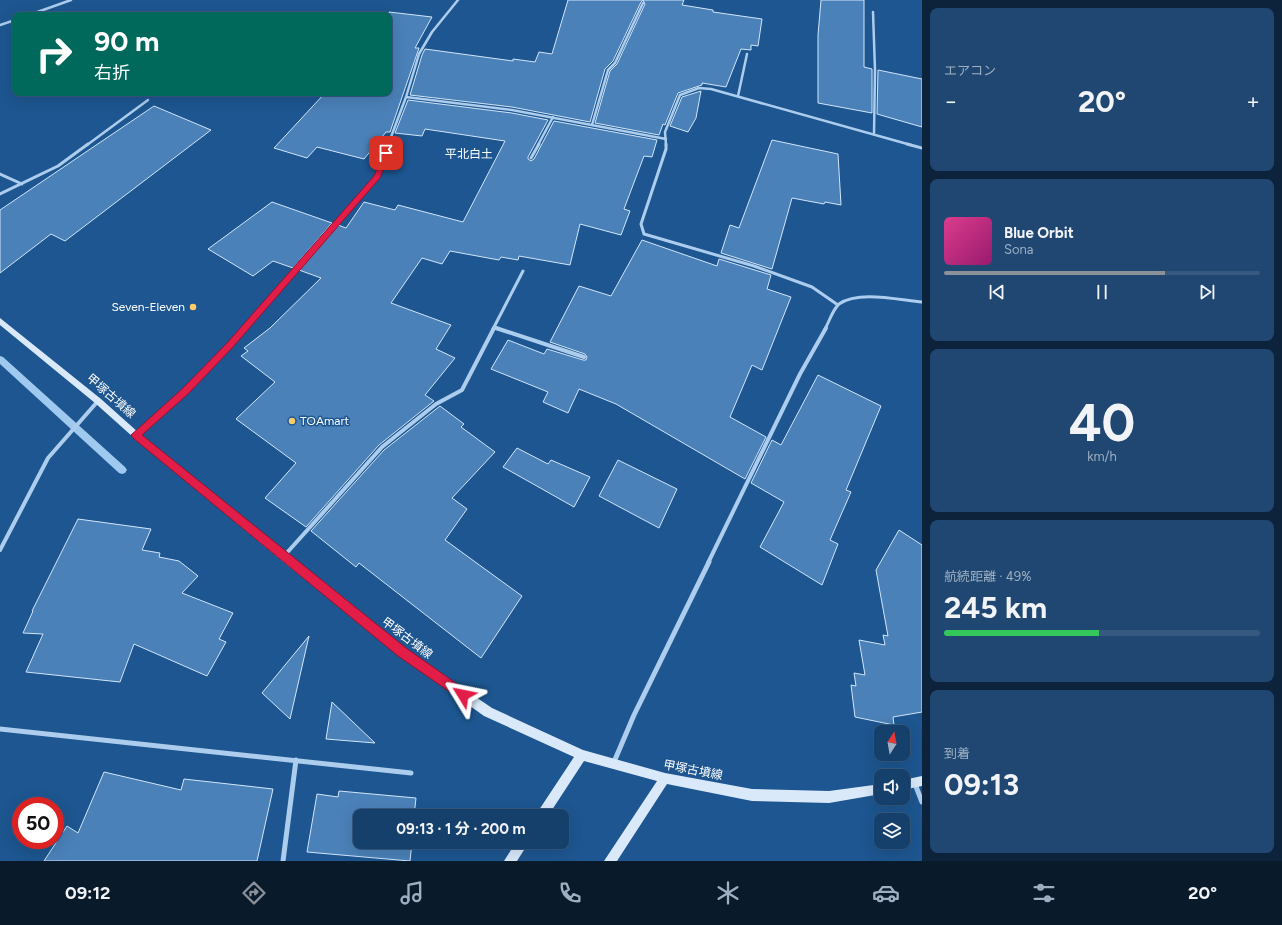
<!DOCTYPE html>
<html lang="ja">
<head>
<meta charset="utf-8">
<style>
  :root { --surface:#16406c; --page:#1f4772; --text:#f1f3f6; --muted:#9eafc2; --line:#35597f; --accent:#8c9099 }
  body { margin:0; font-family:Figtree,"Noto Sans JP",sans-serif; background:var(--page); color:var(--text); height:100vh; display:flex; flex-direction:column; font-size:15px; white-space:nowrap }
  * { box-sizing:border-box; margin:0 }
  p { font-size:13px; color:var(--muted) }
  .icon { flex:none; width:22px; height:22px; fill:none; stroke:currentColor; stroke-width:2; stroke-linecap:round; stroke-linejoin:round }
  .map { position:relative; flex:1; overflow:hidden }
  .panel { display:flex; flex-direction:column; gap:8px; padding:8px; background:#0c233b; width:360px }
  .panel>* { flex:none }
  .top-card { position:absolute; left:12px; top:12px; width:380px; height:84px; border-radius:8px; box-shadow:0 4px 16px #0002,0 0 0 1px var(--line); background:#00695c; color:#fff; overflow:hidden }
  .needle { width:26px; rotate:11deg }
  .tools { position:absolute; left:874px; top:725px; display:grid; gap:8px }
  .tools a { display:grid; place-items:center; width:36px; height:36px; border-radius:8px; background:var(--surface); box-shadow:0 4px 16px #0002,0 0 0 1px var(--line); font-size:20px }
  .speed { position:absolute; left:12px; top:797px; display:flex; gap:8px; font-size:20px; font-weight:700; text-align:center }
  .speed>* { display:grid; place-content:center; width:52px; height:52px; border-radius:50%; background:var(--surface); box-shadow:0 4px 16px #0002,0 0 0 1px var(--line); line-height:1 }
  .speed .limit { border:6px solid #d22; background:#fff; color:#111 }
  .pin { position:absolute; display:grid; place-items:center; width:34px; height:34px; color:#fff; margin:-17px; border-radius:8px; box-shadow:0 2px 6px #0006 }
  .me { position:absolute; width:44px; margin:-22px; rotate:305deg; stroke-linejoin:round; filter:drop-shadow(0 0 3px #0008) }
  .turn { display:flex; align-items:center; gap:14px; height:84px; padding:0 16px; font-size:18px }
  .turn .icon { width:52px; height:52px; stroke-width:2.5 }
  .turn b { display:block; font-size:28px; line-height:34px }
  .big { font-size:30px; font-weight:700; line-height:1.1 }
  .panel .card { flex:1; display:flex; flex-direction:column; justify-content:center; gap:6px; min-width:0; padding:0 14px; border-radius:8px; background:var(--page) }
  .panel .dial { align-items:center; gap:0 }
  .dial b { font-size:52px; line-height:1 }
  .song { display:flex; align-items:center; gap:12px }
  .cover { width:48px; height:48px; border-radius:6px; background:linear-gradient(135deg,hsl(330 70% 55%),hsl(320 70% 35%)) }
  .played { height:4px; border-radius:2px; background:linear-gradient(90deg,var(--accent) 70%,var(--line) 70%) }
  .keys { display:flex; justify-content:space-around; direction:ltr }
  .heat { display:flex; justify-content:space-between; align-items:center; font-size:22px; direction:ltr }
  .charge { height:6px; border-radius:3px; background:linear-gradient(90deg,#34c759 49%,var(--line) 0) }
  .trip { position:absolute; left:353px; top:809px; width:216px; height:40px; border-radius:8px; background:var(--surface); box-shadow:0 4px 16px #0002,0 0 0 1px var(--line); font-weight:700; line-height:40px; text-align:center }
  .tab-bar { display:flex; height:64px; justify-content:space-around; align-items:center; background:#091a2b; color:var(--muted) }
  .tab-bar .icon { width:28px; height:28px }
  .tab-bar .selected { color:var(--accent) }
  .tab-bar b { font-size:18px; color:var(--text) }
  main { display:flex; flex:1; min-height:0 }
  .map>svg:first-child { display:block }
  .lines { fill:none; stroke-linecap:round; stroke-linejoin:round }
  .stream { fill:#a0c9ef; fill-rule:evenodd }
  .building { fill:#4a81b8; stroke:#d2e6fa }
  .street-far3 { stroke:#accded; stroke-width:2.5 }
  .street-far2 { stroke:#accded; stroke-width:3 }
  .street-far1 { stroke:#accded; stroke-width:4 }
  .street { stroke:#accded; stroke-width:5 }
  .secondary { fill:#d9e9fa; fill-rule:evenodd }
  .route { fill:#e11d48; stroke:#92132f }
  .poi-dot { fill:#fdcb6b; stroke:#1d5690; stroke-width:1.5 }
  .labels { text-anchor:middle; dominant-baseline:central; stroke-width:3; stroke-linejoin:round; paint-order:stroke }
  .far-quarter-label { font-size:12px; fill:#fff; stroke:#1d5690 }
  .poi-label { font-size:12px; fill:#fff; stroke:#1d5690; text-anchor:end }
  .street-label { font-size:12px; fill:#fff; stroke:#1d5690 }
</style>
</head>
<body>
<main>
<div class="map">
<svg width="922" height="861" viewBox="0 0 922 861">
  <rect width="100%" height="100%" fill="#1d5690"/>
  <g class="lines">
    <!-- stream -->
    <path class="stream" d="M0,356l3,1 122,110 2,3 -2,3 -3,1 -3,-1 -119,-109z"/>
  </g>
  <!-- building -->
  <path class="building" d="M568,0h116l-2,5 31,5v2l49,7 -4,27 -7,-1v5l-10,-1 -15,38 -24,-4v2l-24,8 -13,32 -2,-1 -4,11 -64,-12 15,-52 7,-7 28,-60 -2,-4 -2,2 -28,59 -8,8 -15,53 -78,-15 -102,-12 12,-40 3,-6 88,12v-2l22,3 4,-10 13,2z
    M821,0h43v67l8,2v44l-54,-10v-68z
    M389,12l43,5 -17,31h4l-29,84h-4l-22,27 -47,-12 -10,11 -33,-10 51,-55h64z
    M878,70l44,9v48l-45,-13z
    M701,91l-5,27 -8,14 -18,-6 12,-29z
    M408,100l104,13 36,7 -20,37v2l3,2 3,-2 20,-38 103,19 -5,17 -8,-1 -20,53 6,2 -9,24 -41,-11 -10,41 -51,-9 -1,4 -17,-3 -2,3 -49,-9 -8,13 -20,-6 -31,45 60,22 -15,24 19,9 -30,37 9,6 -55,44 -73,82 -41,-29 31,-35 -60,-44 39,-37 -34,-26 7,-5 -4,-3 26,-20 51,-50 -22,-8 39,-45 8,3 18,-26 31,8 3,-5 65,17 42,-81 -80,-12 -3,7 -27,-3z
    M154,106l57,24 -146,111 -14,-7 -51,39v-63z
    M772,140l66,14 3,51 -16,-3 -1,2 -32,-6 -20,71 -51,-16 9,-28 9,3z
    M272,202l60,21 -39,45 -20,-7 -20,15 -45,-27z
    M642,240l75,26 2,-7 52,16 -4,14 24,8 -29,73 -10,-5 -22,52 36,20 -21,42 -129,-75 -37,-15 -11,24 -25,-11 5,-10 -57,-23 17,-29 36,14 3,-5 36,11h3l1,-3 -2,-3 -35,-12 29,-56 32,10z
    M818,375l63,31 -35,84 5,2 -21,48 8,4 -16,41 -62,-38 24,-45 -33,-19 21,-43 9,5z
    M440,406l24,18 -3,3 34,25 -43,46 15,11 -22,31 77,56 -41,62 -122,-95 -3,4 -45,-36 73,-81z
    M517,448l31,16 3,-4 39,17 -16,30 -71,-40z
    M618,460l59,29 -18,39 -60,-32z
    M78,519l73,10 -9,21 18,3 -1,4 20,4 19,15 -16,17 51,20 -14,26 7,3 -19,34 -73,-32 -14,38 -94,-10 17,-38 -20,-1 10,-22h-1z
    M899,530l23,15v167l-29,5 1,8 -39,-8 -4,-32 5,1 -2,-13 11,2 -6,-35 26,5 -2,-10 5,1 -12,-66z
    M309,636l-19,83 -28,-26z
    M332,702l43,41 -49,-4z
    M104,772l77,18 3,-11 89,10 -16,72h-213l23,-35 11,7z
    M339,791l77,7 -2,18h-54v26h52l-2,19 -103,-9 10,-58 21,3z"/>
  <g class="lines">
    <!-- street-far3 -->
    <path class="street-far3" d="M873,12l2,58 -1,64
      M29,15l42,-15
      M0,25l15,-5
      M738,96l9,-42
      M406,97l106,13 154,29
      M592,125l16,-55 7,-7 28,-60
      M87,145l61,-45
      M388,145l18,-48 13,-43 13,-22 26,-32
      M538,145l15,-28
      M666,145l-1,-13 15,-37 19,-7 12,1 200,56"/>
    <!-- street-far2 -->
    <path class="street-far2" d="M666,144v5l-25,75 3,10 110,32 58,21 26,18
      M907,144l15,4
      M531,158l8,-14
      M0,174l22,10
      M0,194l58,-28 30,-22
      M494,327l5,2
      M244,329l133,-153 12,-32
      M493,329l30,-58
      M825,329c4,-7 8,-20 14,-25 19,-14 60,-4 83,-2"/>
    <!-- street-far1 -->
    <path class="street-far1" d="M496,328l88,29
      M136,435l50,-45 59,-62
      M0,550l48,-92 50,-57
      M284,556l98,-109 54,-43 26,-14 32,-62
      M708,563l92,-189 26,-46"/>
    <!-- street -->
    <path class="street" d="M0,729l411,44
      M614,762l20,-47 75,-153
      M915,784l7,18
      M283,861l13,-101"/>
    <!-- secondary -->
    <path class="secondary" d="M0,318l101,81 38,34 148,121 118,95 87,59 91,42 82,23 87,16 77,2 52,-7v10l-52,9 -77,-2 -85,-17 -50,77h-13l53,-80 -73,-20 -36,55h-13l39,-59 -90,-41 -85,-61 -118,-95 -148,-123 -38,-34 -95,-78z
      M922,776v10l-19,4v-10z
      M516,842h13l-12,19h-13z"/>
  </g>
  <!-- route -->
  <path class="route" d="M384,151l6,2 -10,25 -147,169 -44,46 -47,42 264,213 61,43 2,4 -2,4 -4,2 -65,-45 -265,-218 -2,-3 52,-47 44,-45 147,-167z"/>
  <!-- markers -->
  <g class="poi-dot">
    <circle cx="193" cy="307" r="4"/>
    <circle cx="292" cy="421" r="4"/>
  </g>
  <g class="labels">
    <!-- far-quarter labels -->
    <g class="far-quarter-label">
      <text x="469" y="154">平北白土</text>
    </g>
    <!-- poi labels -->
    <g class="poi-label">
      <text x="185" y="307">Seven-Eleven</text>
      <text x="300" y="421" text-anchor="start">TOAmart</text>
    </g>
    <!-- street labels -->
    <g class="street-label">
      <text transform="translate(111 396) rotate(41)">甲塚古墳線</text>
      <text transform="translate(407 638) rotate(37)">甲塚古墳線</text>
      <text transform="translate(693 770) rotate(11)">甲塚古墳線</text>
    </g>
  </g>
</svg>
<div class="tools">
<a><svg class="needle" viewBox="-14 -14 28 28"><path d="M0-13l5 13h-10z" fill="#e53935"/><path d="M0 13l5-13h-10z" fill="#9eafc2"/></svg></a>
<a><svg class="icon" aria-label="sound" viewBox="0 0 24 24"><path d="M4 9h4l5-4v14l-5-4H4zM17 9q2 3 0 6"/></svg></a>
<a><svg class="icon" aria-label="layers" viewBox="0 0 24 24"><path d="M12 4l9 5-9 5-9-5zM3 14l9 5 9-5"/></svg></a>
</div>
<div class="speed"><div class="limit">50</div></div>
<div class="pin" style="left:386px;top:153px;background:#d93025"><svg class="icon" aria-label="arrive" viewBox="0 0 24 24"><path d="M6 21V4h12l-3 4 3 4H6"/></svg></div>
<svg class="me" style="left:463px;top:695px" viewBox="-20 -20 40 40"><path d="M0-17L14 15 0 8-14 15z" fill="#e11d48" stroke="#fff" stroke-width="4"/></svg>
<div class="trip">09:13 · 1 分 · 200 m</div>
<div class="top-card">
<div class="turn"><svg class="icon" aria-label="right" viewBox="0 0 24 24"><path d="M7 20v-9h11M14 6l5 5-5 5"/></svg><div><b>90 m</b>右折</div></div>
</div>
</div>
<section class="panel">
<div class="card"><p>エアコン</p>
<div class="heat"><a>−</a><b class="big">20°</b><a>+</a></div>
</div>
<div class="card">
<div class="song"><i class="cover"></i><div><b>Blue Orbit</b><p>Sona</p></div></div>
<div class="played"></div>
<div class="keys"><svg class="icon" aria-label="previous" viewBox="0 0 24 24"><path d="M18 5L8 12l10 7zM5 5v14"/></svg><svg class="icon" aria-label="pause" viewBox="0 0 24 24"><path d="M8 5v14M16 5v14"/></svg><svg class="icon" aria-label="next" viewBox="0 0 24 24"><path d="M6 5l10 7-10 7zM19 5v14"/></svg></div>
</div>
<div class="card dial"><b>40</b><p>km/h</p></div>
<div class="card"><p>航続距離 · 49%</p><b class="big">245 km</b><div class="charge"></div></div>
<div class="card"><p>到着</p><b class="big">09:13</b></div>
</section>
</main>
<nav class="tab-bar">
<b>09:12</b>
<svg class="icon selected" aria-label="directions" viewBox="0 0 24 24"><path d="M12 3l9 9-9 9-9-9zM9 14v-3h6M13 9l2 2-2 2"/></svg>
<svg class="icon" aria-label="music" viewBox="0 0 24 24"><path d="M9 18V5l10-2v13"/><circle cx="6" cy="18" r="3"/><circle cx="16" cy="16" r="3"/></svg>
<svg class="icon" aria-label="phone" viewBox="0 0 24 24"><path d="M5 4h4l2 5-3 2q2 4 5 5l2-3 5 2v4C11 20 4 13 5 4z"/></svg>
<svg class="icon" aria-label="climate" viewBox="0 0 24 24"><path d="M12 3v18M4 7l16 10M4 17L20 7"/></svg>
<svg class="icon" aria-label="car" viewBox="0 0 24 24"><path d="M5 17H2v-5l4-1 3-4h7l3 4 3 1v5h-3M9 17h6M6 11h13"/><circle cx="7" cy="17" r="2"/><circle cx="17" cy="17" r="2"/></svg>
<svg class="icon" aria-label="filters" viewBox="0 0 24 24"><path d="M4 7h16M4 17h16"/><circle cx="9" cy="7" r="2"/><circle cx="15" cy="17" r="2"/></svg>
<b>20°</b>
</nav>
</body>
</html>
